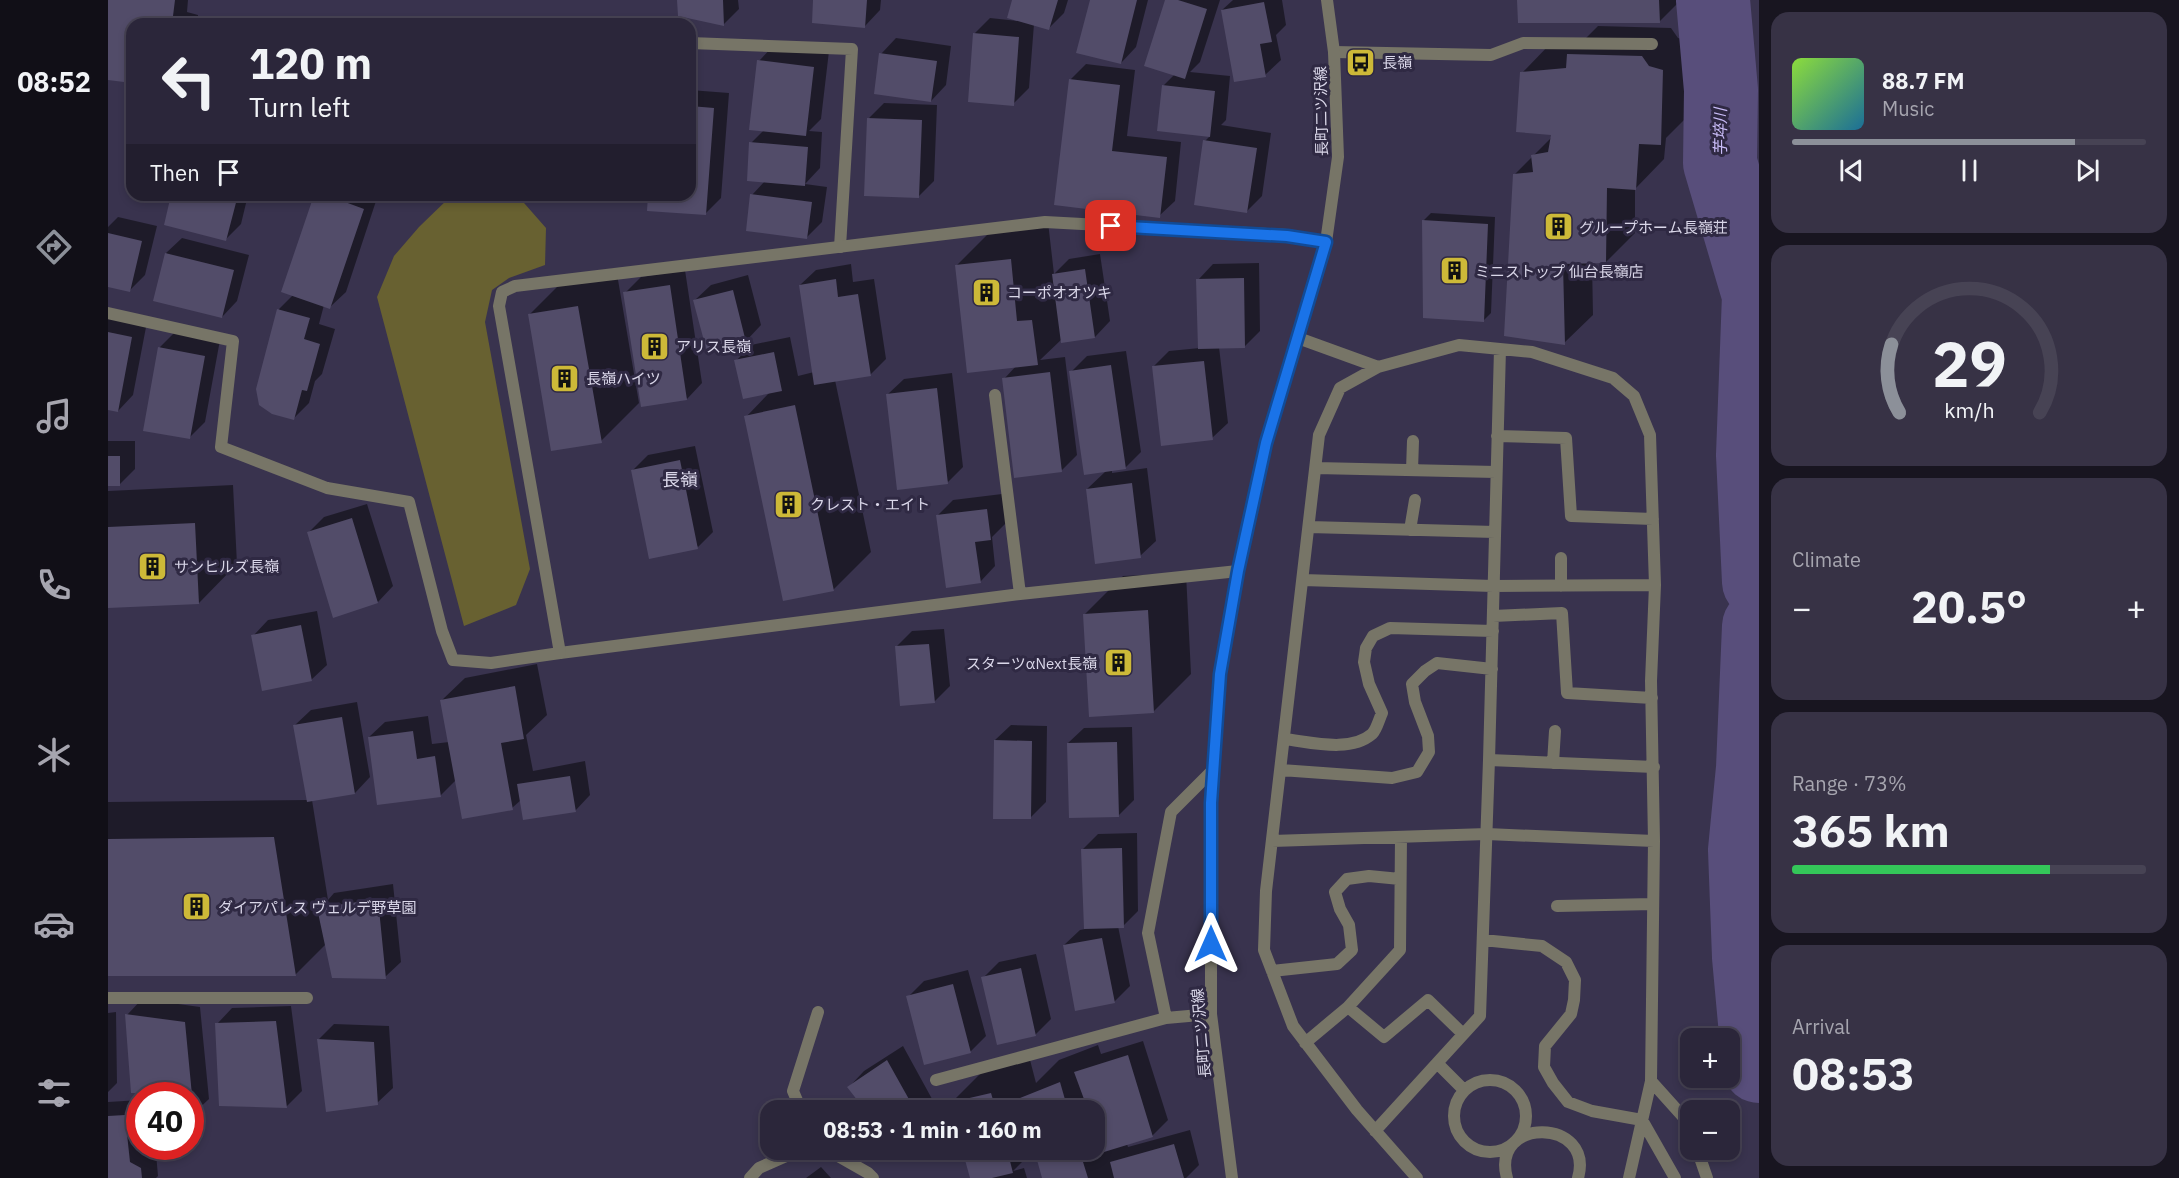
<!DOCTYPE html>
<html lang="en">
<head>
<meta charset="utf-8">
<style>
  :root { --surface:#2b263a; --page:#373245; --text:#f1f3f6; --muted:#a6a5af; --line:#474354; --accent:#8c9099 }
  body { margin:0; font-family:"IBM Plex Sans","Noto Sans JP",sans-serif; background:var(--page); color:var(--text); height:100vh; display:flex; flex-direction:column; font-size:22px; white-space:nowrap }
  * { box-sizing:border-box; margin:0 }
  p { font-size:20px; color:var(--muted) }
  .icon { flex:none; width:33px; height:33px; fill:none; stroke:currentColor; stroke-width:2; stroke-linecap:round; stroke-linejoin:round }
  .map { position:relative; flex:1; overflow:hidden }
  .side { display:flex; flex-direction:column; gap:12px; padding:12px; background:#181520; width:420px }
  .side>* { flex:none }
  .guide { position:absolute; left:18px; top:18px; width:570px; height:183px; border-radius:18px; box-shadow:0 3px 9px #0003,0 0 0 2px var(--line); background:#2b263a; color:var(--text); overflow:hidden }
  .tools { position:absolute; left:1572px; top:1028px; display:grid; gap:12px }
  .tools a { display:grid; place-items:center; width:60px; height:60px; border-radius:12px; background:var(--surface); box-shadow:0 3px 9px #0003,0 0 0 2px var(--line); font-size:30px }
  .speed { position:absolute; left:18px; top:1082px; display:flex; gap:12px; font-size:30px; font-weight:700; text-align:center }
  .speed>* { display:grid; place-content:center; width:78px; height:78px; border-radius:50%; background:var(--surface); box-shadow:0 3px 9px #0003,0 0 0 2px var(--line); line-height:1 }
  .speed .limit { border:9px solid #d22; background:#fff; color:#111 }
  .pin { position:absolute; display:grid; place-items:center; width:51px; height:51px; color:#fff; margin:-26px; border-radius:12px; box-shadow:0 3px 9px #0006 }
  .me { position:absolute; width:66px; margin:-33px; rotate:0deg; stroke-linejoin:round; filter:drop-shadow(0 0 4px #0008) }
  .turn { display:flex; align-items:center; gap:21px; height:126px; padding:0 24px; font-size:27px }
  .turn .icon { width:78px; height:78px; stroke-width:2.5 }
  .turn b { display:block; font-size:42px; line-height:51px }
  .then { display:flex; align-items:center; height:57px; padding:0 24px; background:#0003; gap:12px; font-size:22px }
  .big { font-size:45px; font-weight:700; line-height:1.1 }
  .side .tile { flex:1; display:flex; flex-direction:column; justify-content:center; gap:9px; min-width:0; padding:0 21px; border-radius:18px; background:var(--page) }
  .side .dial { align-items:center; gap:0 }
  .dial svg { height:156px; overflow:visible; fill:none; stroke:var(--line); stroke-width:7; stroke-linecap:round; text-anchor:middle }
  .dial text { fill:var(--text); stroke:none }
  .song { display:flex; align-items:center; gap:18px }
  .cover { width:72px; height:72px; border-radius:9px; background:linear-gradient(135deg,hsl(90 70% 55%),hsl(200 70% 35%)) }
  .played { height:6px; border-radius:3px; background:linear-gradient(90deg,var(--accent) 80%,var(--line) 80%) }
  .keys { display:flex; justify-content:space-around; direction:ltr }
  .heat { display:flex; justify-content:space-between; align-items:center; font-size:33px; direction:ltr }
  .charge { height:9px; border-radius:4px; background:linear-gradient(90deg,#34c759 73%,var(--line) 0) }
  .trip { position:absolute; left:652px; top:1100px; width:345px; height:60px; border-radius:18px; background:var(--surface); box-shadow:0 3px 9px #0003,0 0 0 2px var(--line); font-weight:700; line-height:60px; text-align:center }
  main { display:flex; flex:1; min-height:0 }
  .tab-bar { display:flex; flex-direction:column; width:108px; justify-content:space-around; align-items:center; background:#110f17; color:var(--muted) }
  .tab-bar .icon { width:42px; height:42px }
  .tab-bar .on { color:var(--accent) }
  .tab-bar b { font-size:27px; color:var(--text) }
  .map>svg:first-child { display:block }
  .green { fill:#686131 }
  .shadow { fill:#0007 }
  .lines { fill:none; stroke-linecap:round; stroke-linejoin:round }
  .river { stroke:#584e7b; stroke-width:74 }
  .building { fill:#524c69 }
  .service { stroke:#777567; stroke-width:12 }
  .minor { stroke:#777567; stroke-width:12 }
  .tertiary { stroke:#777567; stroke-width:12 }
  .route-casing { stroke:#114b97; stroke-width:15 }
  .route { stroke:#1a73e8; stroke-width:10 }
  .labels { text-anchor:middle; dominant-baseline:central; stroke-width:6; stroke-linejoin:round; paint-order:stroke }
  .poi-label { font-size:15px; fill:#dad7e9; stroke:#2f2943; text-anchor:start }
  .street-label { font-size:15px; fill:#dad7e9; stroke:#2f2943 }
  .water-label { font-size:16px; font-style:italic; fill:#cabdf9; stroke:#2f2943 }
  .quarter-label { font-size:18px; fill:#dad7e9; stroke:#2f2943 }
</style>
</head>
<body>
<main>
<nav class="tab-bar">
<b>08:52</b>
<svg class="icon on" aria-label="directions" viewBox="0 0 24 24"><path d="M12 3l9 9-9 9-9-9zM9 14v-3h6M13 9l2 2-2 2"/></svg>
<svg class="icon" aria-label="music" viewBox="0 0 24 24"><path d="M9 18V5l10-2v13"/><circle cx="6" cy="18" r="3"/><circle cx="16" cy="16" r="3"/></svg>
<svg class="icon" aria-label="phone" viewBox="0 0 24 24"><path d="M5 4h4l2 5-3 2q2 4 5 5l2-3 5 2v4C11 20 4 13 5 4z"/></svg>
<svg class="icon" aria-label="climate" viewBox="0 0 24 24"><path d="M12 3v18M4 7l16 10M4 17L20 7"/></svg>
<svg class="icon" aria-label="car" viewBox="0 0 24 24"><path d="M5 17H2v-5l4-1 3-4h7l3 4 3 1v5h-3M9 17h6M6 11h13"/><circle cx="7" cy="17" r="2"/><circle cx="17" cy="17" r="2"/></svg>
<svg class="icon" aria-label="filters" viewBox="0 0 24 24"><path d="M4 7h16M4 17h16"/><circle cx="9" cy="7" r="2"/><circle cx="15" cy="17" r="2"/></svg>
</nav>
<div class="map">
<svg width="1651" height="1178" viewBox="0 0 1651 1178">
  <rect width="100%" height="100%" fill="#39334e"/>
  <!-- green -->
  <path class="green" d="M344,195h65l29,33 -1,37 -36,13 -17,12 -7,32 45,247 -14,36 -52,21 -87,-329 17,-41 25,-29z"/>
  <!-- shadow -->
  <path class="shadow" d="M0,0h80l-1,12 11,3v9h-66v58l-24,-3z
    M571,0h59l1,9 -16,16z
    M707,0h66l-1,10 -15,16z
    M906,0h54l-4,13 -15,15 -15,-4 -5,64 -16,16 -39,-70 16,-16 28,3z
    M983,0h57l-12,47 -15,16z
    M1059,0h53l-20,62 -10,10 40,4 -4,44 -5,5 50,8 -9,63 -15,15 -42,-70 5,-5 -47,-50 12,-12z
    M1125,0h49l4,25 -10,10 5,25 -16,15 -43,-65z
    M1410,0h163l-21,21z
    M1490,26l73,2 7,10 13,3 -2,74 -23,23 -2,21 -29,30v44l-29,29h-14l1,53 -29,28 -49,-169 37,-37 -30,-64 29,-30 33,-3z
    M788,38l55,8 -5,39 -15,16 -50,-47z
    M666,45l55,6 -8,68 -12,12 13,1 -2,36 -15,16 22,3 -5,35 -15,15 -55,-42 13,-14 -14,-38 13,-13 -5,-69z
    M978,64l49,6 -8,66 54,6 -6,59 -16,15 -103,-12 14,-124z
    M582,90l39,3 -8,105 -16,16 -55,-19h40z
    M776,103l53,2 -3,76 -16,16 -49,-79z
    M65,195h75l-7,29 -15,15z
    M207,195h63l-32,97 -16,15 -6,-2 -5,19 16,5 -13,45 -7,7 -6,22 -15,15 -15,-109 15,-15z
    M1323,213l64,4 -4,96 -8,8 -59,-101z
    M10,217l39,9 -12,49 -15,15 -22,-5v-58z
    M940,222l6,52 15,-15 31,-5 10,67 -15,16 -33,2 -22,21 25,-3 12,98 -15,15 -58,-91 12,-13 -59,-101 38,-38z
    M74,238l67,17 -12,46 -15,16 -56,-64z
    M1151,263l1,68 -15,15 -26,1 9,76 -16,15 -59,-71 16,-16 31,-3 -2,-68 15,-16z
    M743,264l2,18 21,-3 12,80 -16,16 -35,5 36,172 -38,38 -87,-173 24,-25 -34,-31 15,-16 39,-8 8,39 16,-4 -14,-87 16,-15z
    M508,268l23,135 -38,38 -71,-127 38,-38z
    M577,270l17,113 -15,16 -62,-106 16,-16z
    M640,275l13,50 -15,16 -51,-41 16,-15z
    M0,314l39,8 -14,73 -15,16 -10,-2z
    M67,332l45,8 -15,82 -16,16 -29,-91z
    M1018,351l15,101 -16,16 -13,2v3l35,-5 9,73 -16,15 -53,-67 19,-18 -35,-99 16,-16z
    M844,373l11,94 -15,15 -60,-88 16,-15z
    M0,441h27v28l-16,16h-11z
    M587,446l18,86 -15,15 -66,-76 16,-16z
    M125,485l4,79 -38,39 -91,4v-116z
    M894,494l4,29 -14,14 3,29 -15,16 -42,-67 15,-15z
    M259,504l26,82 -15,16 -69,-70 15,-15z
    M1078,573l5,101 -38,38 -68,-98 38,-38z
    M209,611l10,54 -16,15 -58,-44 15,-16z
    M836,629l6,57 -16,16 -38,-55 16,-16z
    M429,664l10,51 -21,20 7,36 52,-10 5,34 -15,16 -54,-11 -9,8 -56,-28 -16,16 -71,-59 16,-15 43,-6 4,28 17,-2 -7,-42 23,-22z
    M249,702l13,75 -15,16 -43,7 16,100 6,-7 59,-9 8,78 -16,15 -59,-33 -31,31 -187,-1v-172l200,-2 -13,-75 16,-15z
    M903,725l36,1 -1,76 -16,16 -35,-78z
    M1024,727l2,73 -16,16 -50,-73 16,-15z
    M1029,833l1,78 -15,15h-5l12,60 -16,16 -50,-57 16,-15 5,-1 -2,-80 15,-15z
    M928,954l15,65 -16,16 -52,-57 16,-16z
    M860,970l18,66 -15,15 -46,12 -17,-66 16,-16z
    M34,999l58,8 9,92 -16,15 -3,-19h-39l-24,-80z
    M183,1006l11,85 -16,16 -69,-83 15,-16z
    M8,1012l1,71 -9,9v-79z
    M226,1024l55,2 4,62 -16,15 -59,-63z
    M1035,1041l25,79 -16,16 -25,8 1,3 62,-17 9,35 -13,13h-142l-8,-29h59v-39h-143l-2,-6 38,-38 41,-10 7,27 23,-23 39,-15 3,9z
    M795,1046l34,62 -2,2h-68l-18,-23 15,-16z
    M32,1100v46h5l11,7 2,23 -2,2h-48v-76z
    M855,1149h72l-22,22 11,-3 3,10h-55z
    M713,1167l10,11h-25z"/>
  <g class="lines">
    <!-- river -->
    <path class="river" d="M1605,0l8,90 -1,73 39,132 -6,160 6,127
      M1651,626l-6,142 -8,82 4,107 10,109"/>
  </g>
  <!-- building -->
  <path class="building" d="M0,0h67l-3,24h-40v59l-24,-3z
    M569,0h46l1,26 -46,-10z
    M705,0h54l-2,28 -53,-5z
    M904,0h46l-9,30 -42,-12z
    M982,0h47l-16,64 -45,-11z
    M1057,0h13l29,9 -22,70 -41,-13z
    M1409,0h142l1,23h-142z
    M1156,2l8,40 -12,2 6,33 -32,5 -13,-72z
    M865,33l46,4 -5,69 -46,-4z
    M771,53l58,8 -6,41 -57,-8z
    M1459,54l75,2 7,10 14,4 -2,75 -22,-1 -3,46 -29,-2 -1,75 -43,1 2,81 -61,-9 9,-162 20,-2 -2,-17 17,-3 3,-17 -35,-3 4,-60 46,-4z
    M649,60l57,7 -8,69 -57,-6z
    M961,79l51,6 -8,66 55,6 -7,61 -106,-13z
    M1054,85l53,6 -5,46 -53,-6z
    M582,106l24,2 -8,107 -59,-4 1,-16h42z
    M759,118l55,2 -3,78 -55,-2z
    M1095,140l54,8 -10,65 -53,-8z
    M641,142l59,5 -3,39 -58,-5z
    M642,194l62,8 -5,37 -61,-8z
    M63,195h67l-12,46 -62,-16z
    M206,195h12l38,14 -34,100 -49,-17z
    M1314,220l66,4 -4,98 -61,-4z
    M0,233l34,8 -12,51 -22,-5z
    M57,253l69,17 -12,48 -69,-17z
    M903,259l6,62 15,-1 6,45 -71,8 -12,-108z
    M977,269l10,69 -34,5 -9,-69z
    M1136,278l1,70 -47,1 -2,-70z
    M728,279l2,18 20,-3 13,82 -57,9 -15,-100z
    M562,285l17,115 -46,7 -18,-115z
    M625,290l13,52 -39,10 -14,-52z
    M470,306l24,137 -51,8 -23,-137z
    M169,309l33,9 -6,21 16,5 -13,47 -5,-1 -8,30 -22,-6 -13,-9 -3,-16z
    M0,332l24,5 -14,75 -10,-2z
    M50,347l47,9 -15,83 -47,-8z
    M666,352l8,39 -39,8 -9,-39z
    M1096,361l9,79 -52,6 -9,-80z
    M1003,365l15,104 -42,6 -15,-104z
    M942,372l12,100 -48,6 -12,-100z
    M829,388l11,96 -51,6 -11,-96z
    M687,405l39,186 -51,10 -39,-185z
    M0,456h12v30h-12z
    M572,460l18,89 -49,10 -18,-89z
    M1024,483l9,75 -46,6 -9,-75z
    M879,509l4,31 -16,2 6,41 -35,5 -10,-73z
    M244,518l26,85 -45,15 -26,-86z
    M87,523l4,81 -91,4v-81z
    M1040,610l6,103 -65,4 -6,-103z
    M193,625l11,56 -50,10 -11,-56z
    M821,644l6,59 -35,3 -5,-60z
    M407,686l9,53 -23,4 12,67 -51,9 -22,-119z
    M234,717l13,77 -48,8 -14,-77z
    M305,731l4,28 18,-3 6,41 -64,8 -9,-68z
    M886,740l38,1 -1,78h-38z
    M1009,742l2,75 -50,1 -2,-75z
    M462,776l6,36 -53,8 -6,-36z
    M166,837l22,139h-188v-137z
    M1014,848l2,80 -40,1 -3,-80z
    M270,899l8,80 -54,-1 -15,-70z
    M994,938l13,65 -40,8 -12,-66z
    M913,968l15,68 -39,9 -16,-68z
    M845,984l18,69 -47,12 -18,-69z
    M17,1014l60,8 9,94h-4v-21h-41v-2h-18z
    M168,1021l11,87 -68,-2 -4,-83z
    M209,1039l57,3 4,63 -52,7z
    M1020,1055l25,82 -49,15 -9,-23v-19h-7l-14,-38z
    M779,1060l28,50h-50l-18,-23z
    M952,1082l8,28h-45l-3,-12z
    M883,1093l5,17h-46l-2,-7z
    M17,1115l5,47 11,6 1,10h-34v-62z
    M1066,1144l10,34h-70l-4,-16z
    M854,1149h45l6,24 -21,5h-22z
    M926,1149h45l9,29h-46z"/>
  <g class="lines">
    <!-- service -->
    <path class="service" d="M582,43l162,6 -12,198
      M1226,52l157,3 32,-12 129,1
      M1190,338l80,29
      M887,395l25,199
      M1389,436l69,2 5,78 82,3
      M1208,468l180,4
      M1304,470l1,-29
      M1201,527l186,5
      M1302,530l5,-30
      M1453,558v28
      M1195,580l190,6 162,-1
      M1385,616l69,-3 5,80 85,5
      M452,653l460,-59 218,-23
      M1176,739c27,3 66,14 88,-5 5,-5 7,-15 10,-21l-13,-29 -5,-22 2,-14 7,-12 17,-8 103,3
      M1381,760l165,7
      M1445,763l2,-32
      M1173,770l111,8 25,-6 12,-20 -1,-16 -13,-34 -3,-18 13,-13 12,-8 55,6
      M1164,841l215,-7 167,7
      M1449,906l96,-2
      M1375,940l59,6 24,16 9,18 -1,20 -3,14 -26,32 -1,21 9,16 15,19 24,9 50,9 33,58
      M1164,971l65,-7 15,-14 -3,-25 -9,-16 -5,-17 12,-13 22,-3 31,3
      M0,998h199
      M1240,1007l36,30 44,-37 35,34
      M1058,1018l-18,-85 11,-58 12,-63 43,-43
      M1197,1043l43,-36 52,-57 1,-113
      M1329,1063l27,27
      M1346 1116a36 36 0 1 1 72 0a36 36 0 1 1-72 0Z
      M828,1080l230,-62 45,-4
      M1543,1081l35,39 4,12
      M693,1110l-8,-19 25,-79
      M1267,1131l105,-115 9,-256 11,-411
      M718,1149l42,24 5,5
      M1589,1149l10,29
      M642,1178l9,-10 43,-19
      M1309,1178l-60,-68 -64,-84 -29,-76 2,-59 53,-456 21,-47 38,-21 81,-22 73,7 81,26 21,18 16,39 5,150 -4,96 3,160 -3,240 -22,97
      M1399,1178c-17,-62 88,-60 71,0"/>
    <!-- minor -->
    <path class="minor" d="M0,313l125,28 -12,106 106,41 82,14 33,129 11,29 38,3 69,-10 -61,-347 3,-14 13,-6 530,-64 242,13 39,7"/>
    <!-- tertiary -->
    <path class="tertiary" d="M1124,1178l-21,-164v-211l9,-129 18,-103 28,-128 60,-201 12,-85 -4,-105 -7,-52"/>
  </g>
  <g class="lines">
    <defs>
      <path id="route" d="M1003,226l176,10 39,6 -60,201 -28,128 -18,103 -9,129v141"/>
    </defs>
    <!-- route casing -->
    <use href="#route" class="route-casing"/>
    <!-- route -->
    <use href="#route" class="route"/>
  </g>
  <!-- icons -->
  <defs>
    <symbol id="bus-square" viewBox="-11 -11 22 22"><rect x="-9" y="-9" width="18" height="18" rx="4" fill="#cdb938" stroke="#2f2943"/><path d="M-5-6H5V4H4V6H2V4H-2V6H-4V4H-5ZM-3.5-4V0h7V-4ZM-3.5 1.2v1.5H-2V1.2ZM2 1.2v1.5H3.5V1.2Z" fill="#111"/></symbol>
    <symbol id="building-square" viewBox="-11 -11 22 22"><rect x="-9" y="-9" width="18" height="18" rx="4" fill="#cdb938" stroke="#2f2943"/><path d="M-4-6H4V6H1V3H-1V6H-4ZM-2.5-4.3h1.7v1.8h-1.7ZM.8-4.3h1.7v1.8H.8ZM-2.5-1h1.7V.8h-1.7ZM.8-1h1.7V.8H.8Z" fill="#111"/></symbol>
  </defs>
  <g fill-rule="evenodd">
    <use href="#bus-square" x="1236" y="46" width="33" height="33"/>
    <use href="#building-square" x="1434" y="210" width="33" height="33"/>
    <use href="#building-square" x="1330" y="254" width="33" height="33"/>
    <use href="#building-square" x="862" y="276" width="33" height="33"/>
    <use href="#building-square" x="530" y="330" width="33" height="33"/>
    <use href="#building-square" x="440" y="362" width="33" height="33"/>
    <use href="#building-square" x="664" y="488" width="33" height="33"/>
    <use href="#building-square" x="28" y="550" width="33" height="33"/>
    <use href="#building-square" x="994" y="646" width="33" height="33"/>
    <use href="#building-square" x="72" y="890" width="33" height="33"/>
  </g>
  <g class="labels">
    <!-- poi labels -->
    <g class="poi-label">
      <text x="1274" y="62">長嶺</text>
      <text x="1471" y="227">グループホーム長嶺荘</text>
      <text x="1367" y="271">ミニストップ 仙台長嶺店</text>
      <text x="899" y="292">コーポオオツキ</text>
      <text x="568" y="346">アリス長嶺</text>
      <text x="478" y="378">長嶺ハイツ</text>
      <text x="702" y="504">クレスト・エイト</text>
      <text x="66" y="566">サンヒルズ長嶺</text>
      <text x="989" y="663" text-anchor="end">スターツαNext長嶺</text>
      <text x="110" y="907">ダイアパレス ヴェルデ野草園</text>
    </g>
    <!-- street labels -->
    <g class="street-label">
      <text transform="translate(1213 111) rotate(-91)">長町二ツ沢線</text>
      <text transform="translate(1093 1033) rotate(-95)">長町二ツ沢線</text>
    </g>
    <!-- water labels -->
    <g class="water-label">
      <text transform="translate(1612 132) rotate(-90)">芋埣川</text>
    </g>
    <!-- quarter labels -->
    <g class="quarter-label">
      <text x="572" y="479">長嶺</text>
    </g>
  </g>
</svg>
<div class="tools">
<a>+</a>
<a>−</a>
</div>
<div class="speed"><div class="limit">40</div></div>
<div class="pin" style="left:1003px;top:226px;background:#d93025"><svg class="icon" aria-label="arrive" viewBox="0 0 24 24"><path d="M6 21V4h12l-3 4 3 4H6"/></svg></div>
<svg class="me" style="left:1103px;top:944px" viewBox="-20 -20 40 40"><path d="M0-17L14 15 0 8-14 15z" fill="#1a73e8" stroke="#fff" stroke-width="4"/></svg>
<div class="trip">08:53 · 1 min · 160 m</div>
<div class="guide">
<div class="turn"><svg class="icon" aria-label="left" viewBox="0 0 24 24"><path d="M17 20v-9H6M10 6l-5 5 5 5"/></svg><div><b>120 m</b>Turn left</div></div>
<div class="then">Then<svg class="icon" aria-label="arrive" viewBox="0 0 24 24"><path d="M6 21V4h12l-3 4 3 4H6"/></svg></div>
</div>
</div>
<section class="side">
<div class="tile">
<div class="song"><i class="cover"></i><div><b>88.7 FM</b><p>Music</p></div></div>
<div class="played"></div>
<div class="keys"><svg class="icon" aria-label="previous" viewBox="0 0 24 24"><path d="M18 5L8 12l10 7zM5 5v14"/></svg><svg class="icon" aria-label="pause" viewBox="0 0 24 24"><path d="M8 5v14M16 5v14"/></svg><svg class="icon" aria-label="next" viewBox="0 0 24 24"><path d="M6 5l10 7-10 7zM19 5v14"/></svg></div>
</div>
<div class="tile dial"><svg viewBox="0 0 100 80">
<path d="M14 69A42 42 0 1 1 86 69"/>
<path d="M14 69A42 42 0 0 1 10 34" stroke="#8c9099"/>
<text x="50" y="56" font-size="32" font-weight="700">29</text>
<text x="50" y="72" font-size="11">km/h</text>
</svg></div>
<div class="tile"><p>Climate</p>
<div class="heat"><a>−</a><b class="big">20.5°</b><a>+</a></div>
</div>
<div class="tile"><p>Range · 73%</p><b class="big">365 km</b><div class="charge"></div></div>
<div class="tile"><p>Arrival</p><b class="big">08:53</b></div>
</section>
</main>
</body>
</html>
